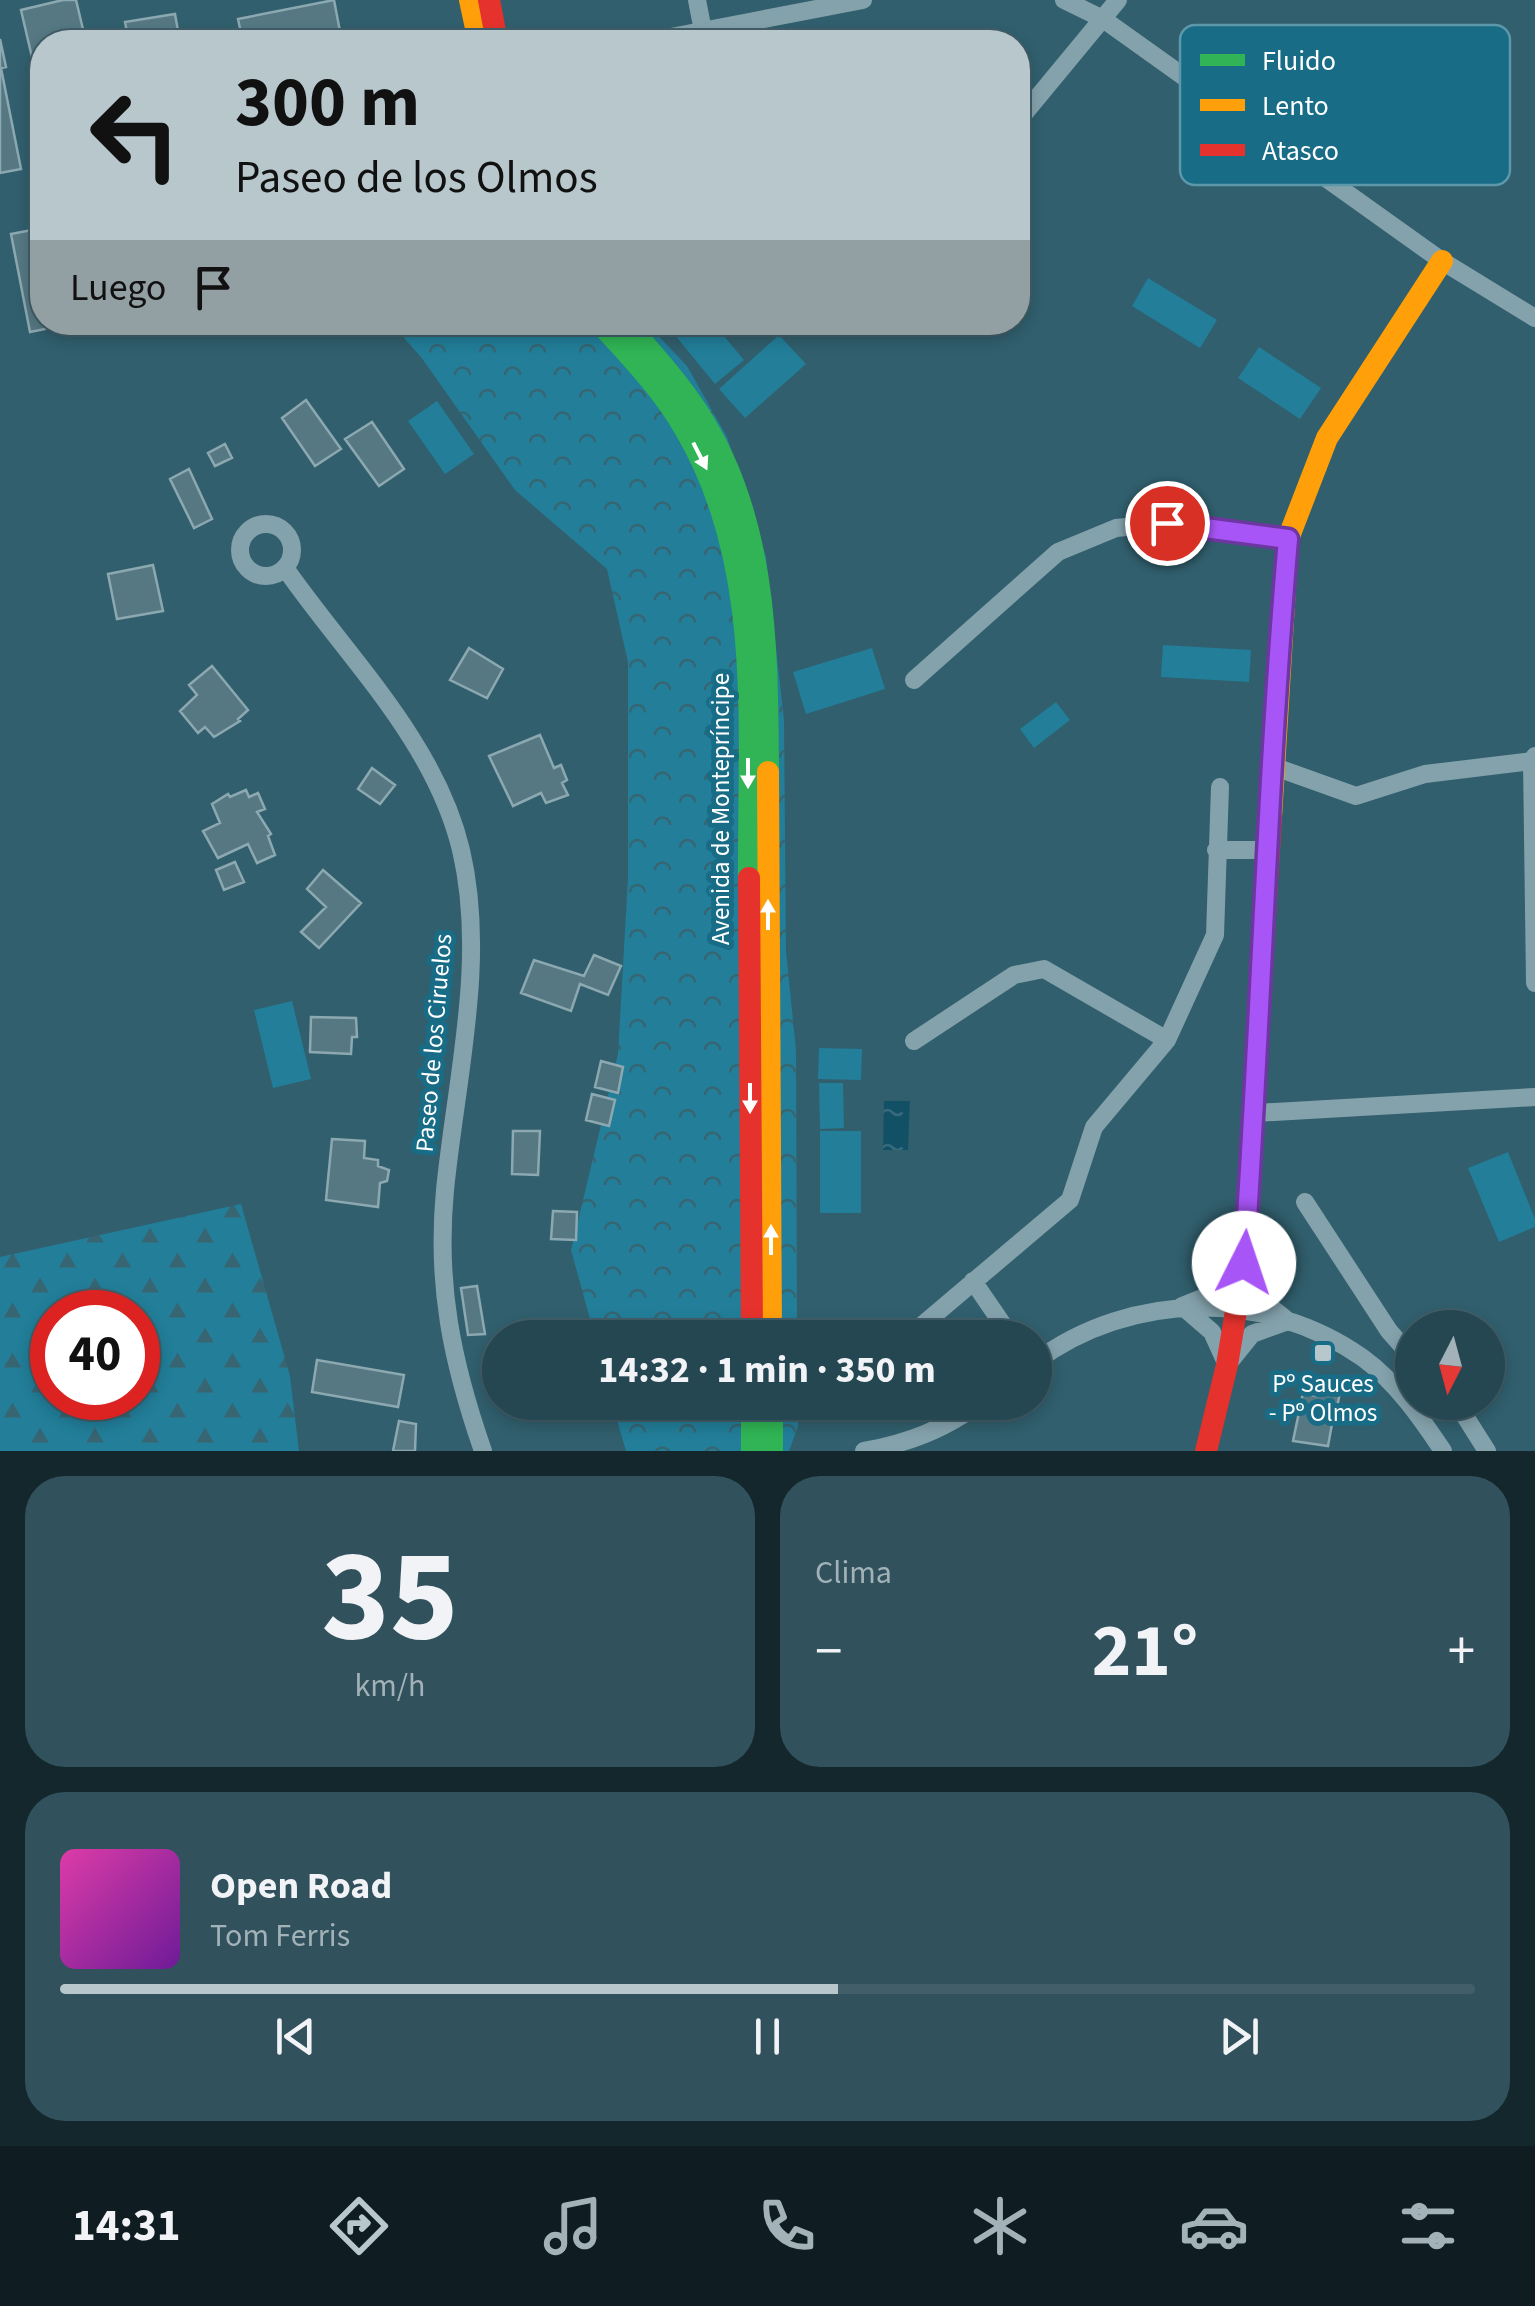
<!DOCTYPE html>
<html lang="es">
<head>
<meta charset="utf-8">
<style>
  :root { --surface:#254752; --page:#31515c; --text:#f1f3f6; --muted:#a3b2b8; --line:#425f69; --accent:#b7c7cc }
  body { margin:0; font-family:"Source Sans 3",sans-serif; background:var(--page); color:var(--text); height:100vh; display:flex; flex-direction:column; font-size:38px; white-space:nowrap }
  * { box-sizing:border-box; margin:0 }
  p { font-size:32px; color:var(--muted) }
  .icon { flex:none; width:55px; height:55px; fill:none; stroke:currentColor; stroke-width:2; stroke-linecap:round; stroke-linejoin:round }
  .map { position:relative; height:1451px; overflow:hidden }
  .details { display:flex; flex-direction:column; gap:25px; padding:25px; background:#14272d; flex:1 }
  .details>* { flex:none }
  .guide { position:absolute; left:30px; top:30px; width:1000px; height:305px; border-radius:40px; box-shadow:0 5px 15px #0003,0 0 0 2px var(--line); background:#b7c7cc; color:#111; overflow:hidden }
  .needle { width:65px; rotate:186deg }
  .fabs { position:absolute; left:1395px; top:1310px; display:grid; gap:20px }
  .fabs a { display:grid; place-items:center; width:110px; height:110px; border-radius:50%; background:var(--surface); box-shadow:0 5px 15px #0003,0 0 0 2px var(--line); font-size:50px }
  .speed { position:absolute; left:30px; top:1290px; display:flex; gap:20px; font-size:50px; font-weight:700; text-align:center }
  .speed>* { display:grid; place-content:center; width:130px; height:130px; border-radius:50%; background:var(--surface); box-shadow:0 5px 15px #0003,0 0 0 2px var(--line); line-height:1 }
  .speed .limit { border:15px solid #d22; background:#fff; color:#111 }
  .pin { position:absolute; display:grid; place-items:center; width:85px; height:85px; color:#fff; margin:-42px; border:5px solid #fff; border-radius:50%; box-shadow:0 2px 10px #0007 }
  .me { position:absolute; width:110px; margin:-55px; rotate:4deg; stroke-linejoin:round; filter:drop-shadow(0 0 8px #0008) }
  .turn { display:flex; align-items:center; gap:35px; height:210px; padding:0 40px; font-size:45px }
  .turn .icon { width:130px; height:130px; stroke-width:2.5 }
  .turn b { display:block; font-size:70px; line-height:85px }
  .then { display:flex; align-items:center; height:95px; padding:0 40px; background:#0003; gap:20px; font-size:38px }
  .big { font-size:75px; font-weight:700; line-height:1.1 }
  .details .tile { flex:1; display:flex; flex-direction:column; justify-content:center; gap:15px; min-width:0; padding:0 35px; border-radius:40px; background:var(--page) }
  .details .dial { align-items:center; gap:0 }
  .dial b { font-size:130px; line-height:1 }
  .song { display:flex; align-items:center; gap:30px }
  .cover { width:120px; height:120px; border-radius:15px; background:linear-gradient(135deg,hsl(320 70% 55%),hsl(280 70% 35%)) }
  .played { height:10px; border-radius:5px; background:linear-gradient(90deg,var(--accent) 55%,var(--line) 55%) }
  .keys { display:flex; justify-content:space-around; direction:ltr }
  .heat { display:flex; justify-content:space-between; align-items:center; font-size:55px; direction:ltr }
  .details .tiles { flex:1; display:grid; gap:25px; grid-template-columns:1fr 1fr }
  .tile:last-child { grid-column:span 2 }
  .trip { position:absolute; left:482px; top:1320px; width:570px; height:100px; border-radius:50px; background:var(--surface); box-shadow:0 5px 15px #0003,0 0 0 2px var(--line); font-weight:700; line-height:100px; text-align:center }
  .menu { display:flex; height:160px; justify-content:space-around; align-items:center; background:#0f1c21; color:var(--muted) }
  .menu .icon { width:70px; height:70px }
  .menu .current { color:var(--accent) }
  .menu b { font-size:45px; color:var(--text) }
  .map>svg:first-child { display:block }
  .green { fill:#227e99 }
  .forest { fill:url(#forest-firs); fill-rule:evenodd }
  .park { fill:url(#park-crowns) }
  .water { fill:url(#water-ripples) }
  .building { fill:#557883; stroke:#8ca8b1; stroke-width:2.5 }
  .lines { fill:none; stroke-linecap:round; stroke-linejoin:round }
  .street { stroke:#84a2ac; stroke-width:18 }
  .fast { stroke:#30b455; stroke-width:22 }
  .slow { stroke:#ff9f0a; stroke-width:22 }
  .jam { stroke:#e5322d; stroke-width:22 }
  .oneway { fill:#fff }
  .route-casing { stroke:#6d37a1; stroke-width:25 }
  .route { stroke:#a855f7; stroke-width:18 }
  .poi-dot { fill:#b7c7cc; stroke:#186c86; stroke-width:4 }
  .labels { text-anchor:middle; dominant-baseline:central; stroke-width:10; stroke-linejoin:round; paint-order:stroke }
  .street-label { font-size:25px; fill:#fff; stroke:#186c86 }
  .poi-label { font-size:25px; fill:#fff; stroke:#186c86 }
  .key { fill:#186c86; stroke:#5d98aa; stroke-width:2.5 }
  .key-label { font-size:28px; fill:#fff }
</style>
</head>
<body>
<div class="map">
<svg width="1535" height="1451" viewBox="0 0 1535 1451">
  <defs>
    <pattern id="forest-firs" width="22" height="20" patternUnits="userSpaceOnUse" patternTransform="scale(2.5)"><rect width="22" height="20" fill="#227e99"/><path d="M5 1l3.5 6h-7zM16 11l3.5 6h-7z" fill="#376572"/></pattern>
    <pattern id="park-crowns" width="20" height="18" patternUnits="userSpaceOnUse" patternTransform="scale(2.5)"><rect width="20" height="18" fill="#227e99"/><path d="M2 6a3 3 0 1 1 6 0M12 15a3 3 0 1 1 6 0" fill="none" stroke="#376572"/></pattern>
    <pattern id="water-ripples" width="26" height="14" patternUnits="userSpaceOnUse" patternTransform="scale(2.5)"><rect width="26" height="14" fill="#125065"/><path d="M2 4q2-2 4 0t4 0M15 11q2-2 4 0t4 0" fill="none" stroke="#366a7c"/></pattern>
  </defs>
  <rect width="100%" height="100%" fill="#315f6d"/>
  <!-- green -->
  <path class="green" d="M1148,278l69,42 -17,28 -68,-42z
    M678,323h35l31,37 -29,24 -45,-55z
    M779,335l27,29 -61,54 -26,-29z
    M1259,347l62,41 -21,31 -62,-41z
    M437,401l37,53 -29,20 -37,-53z
    M1163,645l88,5 -2,32 -88,-5z
    M872,648l13,41 -79,25 -13,-42z
    M1056,702l14,18 -36,28 -14,-19z
    M292,1001l19,78 -38,9 -19,-78z
    M819,1048l43,1 -1,31 -43,-1z
    M819,1083h24l1,45 -24,1z
    M820,1131h41v82h-41z
    M1508,1152l27,67v8l-36,15 -31,-74z"/>
  <!-- forest -->
  <path class="forest" d="M241,1204l49,172 9,75h-299v-194zM52,1312h86v86h-86z"/>
  <!-- park -->
  <path class="park" d="M408,323h238l41,43 40,71 39,120 18,163 2,231 10,99 1,287h-202l-24,-87 47,-196 10,-176v-216l-21,-93 -92,-79 -94,-133 -17,-19z
    M612,1403h186v23l-9,25h-163z"/>
  <!-- water -->
  <path class="water" d="M884,1101h26l-2,49h-25z"/>
  <!-- building -->
  <path class="building" d="M63,0h13l10,42h-44v36l-5,1 -16,-69z
    M334,0l8,42h-99l-5,-23z
    M175,14l5,28h-51l-4,-20z
    M0,39l6,28 -5,1 20,101 -21,4z
    M42,228v94h38l-50,10 -19,-98z
    M306,400l35,49 -26,17 -33,-48z
    M372,422l32,47 -25,17 -34,-47z
    M225,444l7,14 -17,8 -7,-13z
    M189,469l23,50 -18,9 -24,-49z
    M153,565l10,46 -46,8 -9,-45z
    M469,648l34,21 -16,29 -37,-18z
    M212,666l36,44 -10,9 2,2 -26,16 -9,-10 -7,6 -18,-22 17,-16 -8,-10z
    M540,735l14,33 7,-3 6,15 -5,3 6,12 -22,8 -5,-10 -28,13 -24,-50z
    M372,768l23,17 -15,19 -22,-15z
    M246,790l3,7 9,-4 7,16 -8,3 14,22 -3,2 7,19 -18,8 -9,-19 -30,14 -15,-27 17,-8 -8,-19 16,-10 2,3z
    M235,862l9,20 -20,8 -8,-20z
    M323,870l38,33 -42,45 -18,-16 25,-25 -19,-18z
    M594,955l27,11 -13,29 -28,-11 -9,27 -50,-18 13,-33 50,16z
    M311,1017l45,1 1,19h-5l-1,17 -41,-2z
    M601,1061l22,6 -5,26 -23,-6z
    M592,1094l23,6 -6,26 -23,-6z
    M513,1131h27l-2,44 -26,-1z
    M332,1139l33,2 -1,17 14,2v6l11,4 -2,11 -7,2 -2,24 -52,-7z
    M553,1211l24,1 -1,28 -25,-1z
    M477,1286l8,48 -17,1 -7,-47z
    M317,1360l87,15 -6,32 -86,-15z
    M1317,1387l23,5 -4,21 -10,-2 -2,11 8,2 -4,22 -35,-5 10,-48 13,3z
    M399,1421l17,3 -1,27h-22z"/>
  <g class="lines">
    <!-- street -->
    <path class="street" d="M697,0l6,31
      M1064,0l39,19 339,242 93,57
      M645,42l218,-42
      M1018,121l100,-121
      M240 550a26 26 0 1 1 52 0a26 26 0 1 1-52 0Z
      M285,568c62,89 150,173 176,282 26,110 -5,229 -16,340 -9,95 7,172 38,261
      M914,680l144,-128 58,-24 51,-5 121,16
      M1532,761l3,222
      M1275,767l81,29 69,-22 107,-13 3,-5
      M1216,850h54
      M914,1041l100,-66 30,-6 123,71
      M1255,1113l280,-16
      M1305,1202l84,129 23,26
      M1244,1263l13,33 31,25 -36,13 -25,31 -15,-33 -30,-26 45,-18z
      M973,1281l39,57
      M907,1338l163,-138 24,-73 73,-87 48,-105 5,-148
      M1035,1362c95,-71 231,-73 328,-4 33,24 58,60 80,93
      M1456,1402l31,49
      M864,1451c42,-7 83,-23 117,-49"/>
    <!-- fast -->
    <path class="fast" d="M599,322c31,34 63,67 86,107 80,135 63,298 64,449
      M625,322c25,29 51,57 72,89 71,108 70,237 71,361
      M752,1402v49
      M772,1402v49"/>
    <!-- slow -->
    <path class="slow" d="M470,0l9,42
      M768,772l3,566
      M1271,817l17,-278 39,-101 115,-177"/>
    <!-- jam -->
    <path class="jam" d="M489,0l8,42
      M749,878l3,460
      M1206,1451l21,-86 17,-102 27,-446"/>
  </g>
  <!-- one-way arrows -->
  <defs><path id="oneway-solid" d="M-6-.8H1V-3.2L6.5 0L1 3.2V.8H-6Z" transform="scale(2.5)"/></defs>
  <g class="oneway">
    <use href="#oneway-solid" transform="translate(700 456) rotate(63)"/>
    <use href="#oneway-solid" transform="translate(748 773) rotate(90)"/>
    <use href="#oneway-solid" transform="translate(768 915) rotate(-90)"/>
    <use href="#oneway-solid" transform="translate(750 1098) rotate(90)"/>
    <use href="#oneway-solid" transform="translate(771 1240) rotate(-90)"/>
  </g>
  <g class="lines">
    <defs>
      <path id="route" d="M1167,523l121,16c-21,241 -27,483 -44,724"/>
    </defs>
    <!-- route casing -->
    <use href="#route" class="route-casing"/>
    <!-- route -->
    <use href="#route" class="route"/>
  </g>
  <!-- markers -->
  <rect class="poi-dot" x="1313" y="1343" width="20" height="20" rx="5"/>
  <g class="labels">
    <!-- street labels -->
    <g class="street-label">
      <text transform="translate(721 809) rotate(-90)">Avenida de Montepríncipe</text>
      <text transform="translate(434 1043) rotate(-85)">Paseo de los Ciruelos</text>
    </g>
    <!-- poi labels -->
    <g class="poi-label">
      <text x="1323" y="1384">Pº Sauces<tspan x="1323" dy="29">- Pº Olmos</tspan></text>
    </g>
  </g>
  <!-- legend -->
  <rect x="1180" y="25" width="330" height="160" rx="15" class="key"/>
  <rect x="1200" y="54" width="45" height="12" fill="#30b455"/>
  <rect x="1200" y="99" width="45" height="12" fill="#ff9f0a"/>
  <rect x="1200" y="144" width="45" height="12" fill="#e5322d"/>
  <g class="key-label">
    <text x="1262" y="70">Fluido</text>
    <text x="1262" y="115">Lento</text>
    <text x="1262" y="160">Atasco</text>
  </g>
</svg>
<div class="fabs">
<a><svg class="needle" viewBox="-14 -14 28 28"><path d="M0-13l5 13h-10z" fill="#e53935"/><path d="M0 13l5-13h-10z" fill="#a3b2b8"/></svg></a>
</div>
<div class="speed"><div class="limit">40</div></div>
<div class="pin" style="left:1167px;top:523px;background:#d93025"><svg class="icon" aria-label="arrive" viewBox="0 0 24 24"><path d="M6 21V4h12l-3 4 3 4H6"/></svg></div>
<svg class="me" style="left:1244px;top:1263px" viewBox="-20 -20 40 40"><circle r="19" fill="#fff"/><path d="M0-13L10 11 0 6-10 11z" fill="#a855f7"/></svg>
<div class="trip">14:32 · 1 min · 350 m</div>
<div class="guide">
<div class="turn"><svg class="icon" aria-label="left" viewBox="0 0 24 24"><path d="M17 20v-9H6M10 6l-5 5 5 5"/></svg><div><b>300 m</b>Paseo de los Olmos</div></div>
<div class="then">Luego<svg class="icon" aria-label="arrive" viewBox="0 0 24 24"><path d="M6 21V4h12l-3 4 3 4H6"/></svg></div>
</div>
</div>
<section class="details">
<div class="tiles">
<div class="tile dial"><b>35</b><p>km/h</p></div>
<div class="tile"><p>Clima</p>
<div class="heat"><a>−</a><b class="big">21°</b><a>+</a></div>
</div>
<div class="tile">
<div class="song"><i class="cover"></i><div><b>Open Road</b><p>Tom Ferris</p></div></div>
<div class="played"></div>
<div class="keys"><svg class="icon" aria-label="previous" viewBox="0 0 24 24"><path d="M18 5L8 12l10 7zM5 5v14"/></svg><svg class="icon" aria-label="pause" viewBox="0 0 24 24"><path d="M8 5v14M16 5v14"/></svg><svg class="icon" aria-label="next" viewBox="0 0 24 24"><path d="M6 5l10 7-10 7zM19 5v14"/></svg></div>
</div>
</div>
</section>
<nav class="menu">
<b>14:31</b>
<svg class="icon current" aria-label="directions" viewBox="0 0 24 24"><path d="M12 3l9 9-9 9-9-9zM9 14v-3h6M13 9l2 2-2 2"/></svg>
<svg class="icon" aria-label="music" viewBox="0 0 24 24"><path d="M9 18V5l10-2v13"/><circle cx="6" cy="18" r="3"/><circle cx="16" cy="16" r="3"/></svg>
<svg class="icon" aria-label="phone" viewBox="0 0 24 24"><path d="M5 4h4l2 5-3 2q2 4 5 5l2-3 5 2v4C11 20 4 13 5 4z"/></svg>
<svg class="icon" aria-label="climate" viewBox="0 0 24 24"><path d="M12 3v18M4 7l16 10M4 17L20 7"/></svg>
<svg class="icon" aria-label="car" viewBox="0 0 24 24"><path d="M5 17H2v-5l4-1 3-4h7l3 4 3 1v5h-3M9 17h6M6 11h13"/><circle cx="7" cy="17" r="2"/><circle cx="17" cy="17" r="2"/></svg>
<svg class="icon" aria-label="filters" viewBox="0 0 24 24"><path d="M4 7h16M4 17h16"/><circle cx="9" cy="7" r="2"/><circle cx="15" cy="17" r="2"/></svg>
</nav>
</body>
</html>
